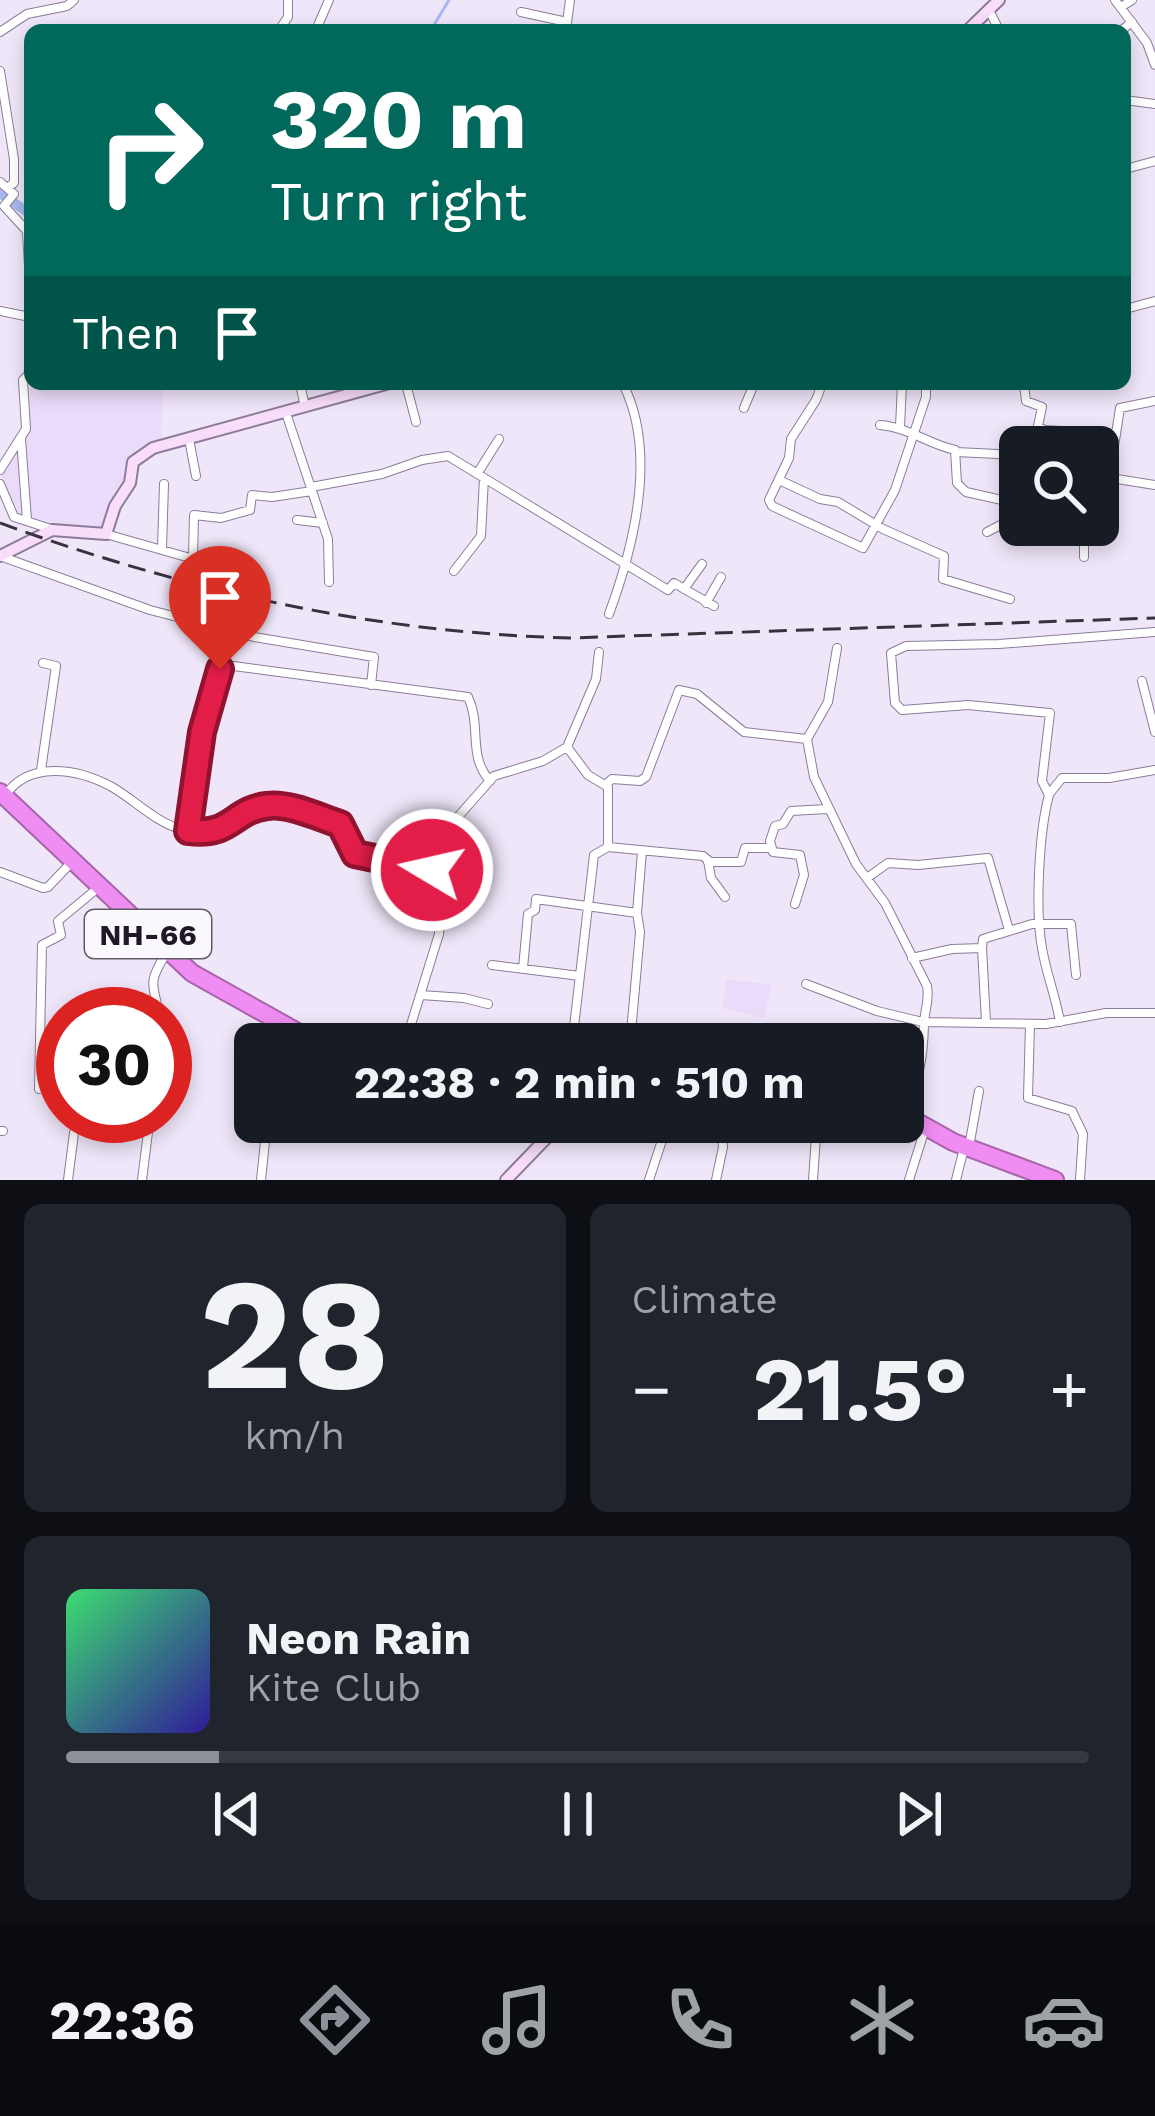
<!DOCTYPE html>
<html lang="en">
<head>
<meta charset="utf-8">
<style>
  :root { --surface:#171b24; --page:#20242c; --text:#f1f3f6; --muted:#9ea1a6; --line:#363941; --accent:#8c9099 }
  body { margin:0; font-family:"Work Sans",sans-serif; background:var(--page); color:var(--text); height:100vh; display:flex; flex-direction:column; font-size:45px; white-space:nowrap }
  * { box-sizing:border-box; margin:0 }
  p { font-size:39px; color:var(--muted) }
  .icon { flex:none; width:66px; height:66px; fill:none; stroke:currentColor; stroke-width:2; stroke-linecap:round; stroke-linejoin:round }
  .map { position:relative; height:1180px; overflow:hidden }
  .side { display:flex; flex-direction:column; gap:24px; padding:24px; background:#0d0f14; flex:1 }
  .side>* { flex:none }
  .banner { position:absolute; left:24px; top:24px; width:1107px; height:366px; border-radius:18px; box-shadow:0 6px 18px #0003; background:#00695c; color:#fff; overflow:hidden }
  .controls { position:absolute; left:999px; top:426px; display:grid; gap:24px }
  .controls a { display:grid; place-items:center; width:120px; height:120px; border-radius:18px; background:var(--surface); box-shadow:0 6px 18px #0003; font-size:60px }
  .speed { position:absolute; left:36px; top:987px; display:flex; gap:24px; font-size:60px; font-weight:700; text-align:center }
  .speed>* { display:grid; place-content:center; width:156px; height:156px; border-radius:50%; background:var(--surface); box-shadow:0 6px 18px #0003; line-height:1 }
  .speed .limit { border:18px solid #d22; background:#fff; color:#111 }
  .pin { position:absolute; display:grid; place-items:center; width:102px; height:102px; color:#fff; margin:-123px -51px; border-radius:50% 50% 50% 0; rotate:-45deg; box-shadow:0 0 12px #0007 }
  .pin .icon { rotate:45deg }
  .me { position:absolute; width:132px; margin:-66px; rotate:279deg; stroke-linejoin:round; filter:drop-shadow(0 0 9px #0008) }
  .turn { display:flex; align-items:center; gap:42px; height:252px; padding:0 48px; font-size:54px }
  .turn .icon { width:156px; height:156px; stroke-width:2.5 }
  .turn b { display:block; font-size:84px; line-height:102px }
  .then { display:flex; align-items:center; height:114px; padding:0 48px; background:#0003; gap:24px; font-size:45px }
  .big { font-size:90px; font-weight:700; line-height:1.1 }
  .side .widget { flex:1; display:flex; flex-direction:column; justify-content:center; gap:18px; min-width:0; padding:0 42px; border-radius:18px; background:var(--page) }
  .side .dial { align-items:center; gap:0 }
  .dial b { font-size:156px; line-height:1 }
  .song { display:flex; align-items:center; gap:36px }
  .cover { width:144px; height:144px; border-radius:18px; background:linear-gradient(135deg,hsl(140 70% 55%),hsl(250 70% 35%)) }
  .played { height:12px; border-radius:6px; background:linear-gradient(90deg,var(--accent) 15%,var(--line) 15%) }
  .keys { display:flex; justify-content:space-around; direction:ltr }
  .heat { display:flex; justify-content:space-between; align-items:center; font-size:66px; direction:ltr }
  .side .tiles { flex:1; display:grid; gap:24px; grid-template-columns:1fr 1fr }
  .widget:last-child { grid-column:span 2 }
  .trip { position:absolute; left:234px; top:1023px; width:690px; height:120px; border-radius:18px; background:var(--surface); box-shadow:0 6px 18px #0003; font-weight:700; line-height:120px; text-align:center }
  .menu { display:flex; height:192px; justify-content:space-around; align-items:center; background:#090b0e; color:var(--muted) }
  .menu .icon { width:84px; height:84px }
  .menu .active { color:var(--accent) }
  .menu b { font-size:54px; color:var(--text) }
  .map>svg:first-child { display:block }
  .built { fill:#ebdbfb }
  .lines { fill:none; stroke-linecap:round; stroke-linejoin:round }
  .stream { stroke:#a6b8ee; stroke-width:3 }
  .river { stroke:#a6b8ee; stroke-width:10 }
  .street-casing { stroke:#8b7c9a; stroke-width:10 }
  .secondary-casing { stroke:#8b7c9a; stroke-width:14 }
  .highway-casing { stroke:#a664aa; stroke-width:20 }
  .street { stroke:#fff; stroke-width:8 }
  .secondary { stroke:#faddfb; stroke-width:10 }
  .highway { stroke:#f08df2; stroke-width:16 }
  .rail { stroke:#38323e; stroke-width:3; stroke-dasharray:18 9; stroke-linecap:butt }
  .route-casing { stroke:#92132f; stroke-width:30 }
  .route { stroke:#e11d48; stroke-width:21 }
  .labels { text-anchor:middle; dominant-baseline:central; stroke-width:9; stroke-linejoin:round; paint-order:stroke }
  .shield { fill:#faf7fe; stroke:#5f5b65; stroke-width:3 }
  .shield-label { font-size:30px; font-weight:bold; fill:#1d1823 }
</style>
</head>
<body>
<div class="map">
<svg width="1155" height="1180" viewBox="0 0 1155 1180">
  <rect width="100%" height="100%" fill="#f0e6fa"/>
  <!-- built -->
  <path class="built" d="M30,381v3h69l2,6 62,-1 -2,52 -32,18 -4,26 -13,14 -8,29 -47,-1 -1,-4 -43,-9 -13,-42 28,-39z
    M726,979l46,6 -8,33 -41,-10z"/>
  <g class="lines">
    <!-- stream -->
    <path class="stream" d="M431,30l18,-30"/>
    <!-- river -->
    <path class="river" d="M0,193l30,21"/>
    <defs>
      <path id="street" d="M1115,0l32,43 8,22
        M1121,7l11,-7
        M989,10l10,20
        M521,12l46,10
        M279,30l9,-13v-17
        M316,30l13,-30
        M566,30l4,-30
        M1122,30l10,-8
        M0,32l27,-18 40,-8 7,-6
        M0,71l14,88v24l-6,4
        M1125,100l30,4
        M1125,169l30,-8
        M0,182l14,12 -10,12 23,25 3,53
        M1125,309l30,-8
        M0,311l30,6
        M300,384l5,23
        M406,384l10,38
        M822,384l-6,16 -25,39 -2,19 -20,42 3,6 91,42 32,-58 31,-93v-13
        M1024,384l2,17 16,6 -4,19 6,4 72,4 4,-26 35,-7
        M744,408l10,-24
        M286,413l42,126 1,43
        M880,425c28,2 48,19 75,25l2,33 9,9 54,12
        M900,427l2,-43
        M21,439l6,81
        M189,439l7,37
        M956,452l64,3
        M0,470l26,-41 -3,-49 7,-7
        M477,474l22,-35
        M1108,478l8,-44
        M779,480l41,19 18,3 45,27 61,27 -1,23 67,20
        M1098,481l19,-2 38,6
        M0,484l14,33 37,12
        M311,487l71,-13 40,-14 26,-4 220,134 6,-7 40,23
        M297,520l26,3
        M987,532l33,-17
        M106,534l154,44
        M162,549l2,-65
        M0,556l150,54 104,27 120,20 -3,28
        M1084,557v-32
        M193,558l1,-43 27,3 29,-8 2,-15 20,2 40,-6
        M454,571l27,-35 3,-58
        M684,589l18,-25
        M706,603l15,-26
        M609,614c25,-68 49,-161 14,-230
        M837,648l-9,54 -21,37 7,38 42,87 29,39 42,83c3,15 -3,25 -3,39 -1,37 -5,52 -20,86
        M1142,681l13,51
        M567,747l29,-68 3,-27
        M41,770l15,-104 -13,-3
        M605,785l7,-6 28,2 6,-4 33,-87 18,4 47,38 63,7
        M1050,793l12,-15h47l46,-8
        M4,797c24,-37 73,-29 108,-10 23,13 44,36 71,43 43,11 50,-22 86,-24 23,-2 50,11 71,17l15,31 88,17 -4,63 -34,110
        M188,831c2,-32 17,-150 38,-166l242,32c14,29 -1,58 22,84
        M608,847l95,9 5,4 3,18 14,19
        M708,862h33l4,-14h25
        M443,871l6,-44 45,-51 49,-15 24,-14 21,28 20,12v60l-14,8 -22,189
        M0,872l43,16 5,-1 19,-20
        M867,878l21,-15 30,2 70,-7 21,72
        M795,904l9,-29 -4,-20 -27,-3 -3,-11 5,-15 8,-2 8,-13 36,-2
        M637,913l5,-62
        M982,948l4,74
        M912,958l40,-9 30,-1 1,-9 49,-15h39l5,51
        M492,965l88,11
        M523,968l5,-54 7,-4 1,-11 101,14 3,19 -10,112
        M806,984l71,27 46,11 123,2 60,-11h49
        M421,995l43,3 24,6
        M107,1014l3,-7
        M159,1014c-5,-28 -12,-30 5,-57
        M1060,1022c-4,-25 -14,-49 -18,-74 -7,-39 -3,-116 7,-153l-7,-14 8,-68 -82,-8 -66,5 -7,-7 -4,-50 15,-7 93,-2 156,-12
        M1030,1024l-2,74 44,13 11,23 -3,46
        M39,1089l3,-144 19,-10 -3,-14 35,-29
        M693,1122l28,6 2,19 -7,33
        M811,1122l5,14 -3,44
        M0,1131h3
        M969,1147l10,-56
        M68,1180l6,-47 7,-17
        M142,1180l8,-64
        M261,1180l6,-58
        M649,1180l19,-58
        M909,1180l14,-45
        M956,1180l7,-28"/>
      <path id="secondary" d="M968,30l31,-30
        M0,556l52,-26 54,4 9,-28 15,-23 3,-21 20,-14 233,-64
        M506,1180l56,-58"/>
      <path id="highway" d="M0,792l192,181 127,71
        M653,1044l32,-8 83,8
        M903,1114l50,28 102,38"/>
    </defs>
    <!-- street casing -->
    <use href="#street" class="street-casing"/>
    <!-- secondary casing -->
    <use href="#secondary" class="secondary-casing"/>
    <!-- highway casing -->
    <use href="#highway" class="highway-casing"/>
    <!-- street -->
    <use href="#street" class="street"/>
    <!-- secondary -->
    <use href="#secondary" class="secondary"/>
    <!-- highway -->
    <use href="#highway" class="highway"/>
    <!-- rail -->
    <path class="rail" d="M0,523c184,67 374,110 570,115l585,-20"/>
  </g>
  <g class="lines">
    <defs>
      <path id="route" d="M220,669l-18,63 -14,99c44,6 44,-21 79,-25 23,-3 51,11 73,18l15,30 77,16"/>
    </defs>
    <!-- route casing -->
    <use href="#route" class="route-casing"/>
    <!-- route -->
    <use href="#route" class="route"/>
  </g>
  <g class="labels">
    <!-- shield labels -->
    <rect class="shield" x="85" y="910" width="126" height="48" rx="9"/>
    <g class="shield-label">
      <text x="148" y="934">NH-66</text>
    </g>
  </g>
</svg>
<div class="controls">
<a><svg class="icon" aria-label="search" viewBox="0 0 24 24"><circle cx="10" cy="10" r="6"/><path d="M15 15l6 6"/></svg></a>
</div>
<div class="speed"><div class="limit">30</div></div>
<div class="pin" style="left:220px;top:669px;background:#d93025"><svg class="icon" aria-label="arrive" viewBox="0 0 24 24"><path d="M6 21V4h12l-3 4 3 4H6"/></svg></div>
<svg class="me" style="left:432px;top:870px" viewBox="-20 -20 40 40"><circle r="17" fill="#e11d48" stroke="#fff" stroke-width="3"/><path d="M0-11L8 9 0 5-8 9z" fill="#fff"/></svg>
<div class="trip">22:38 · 2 min · 510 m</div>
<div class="banner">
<div class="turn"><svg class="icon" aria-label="right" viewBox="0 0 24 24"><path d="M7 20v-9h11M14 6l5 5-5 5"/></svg><div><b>320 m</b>Turn right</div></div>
<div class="then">Then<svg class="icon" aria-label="arrive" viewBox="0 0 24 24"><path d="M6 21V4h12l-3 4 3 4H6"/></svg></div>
</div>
</div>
<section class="side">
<div class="tiles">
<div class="widget dial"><b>28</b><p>km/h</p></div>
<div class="widget"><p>Climate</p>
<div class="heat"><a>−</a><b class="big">21.5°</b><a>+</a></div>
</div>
<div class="widget">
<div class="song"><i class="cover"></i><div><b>Neon Rain</b><p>Kite Club</p></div></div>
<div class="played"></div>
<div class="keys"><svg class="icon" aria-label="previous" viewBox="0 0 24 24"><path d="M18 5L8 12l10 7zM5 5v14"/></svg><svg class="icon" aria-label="pause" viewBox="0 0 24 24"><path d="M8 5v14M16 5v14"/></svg><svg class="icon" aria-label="next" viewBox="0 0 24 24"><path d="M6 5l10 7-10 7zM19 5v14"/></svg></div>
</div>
</div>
</section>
<nav class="menu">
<b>22:36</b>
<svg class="icon active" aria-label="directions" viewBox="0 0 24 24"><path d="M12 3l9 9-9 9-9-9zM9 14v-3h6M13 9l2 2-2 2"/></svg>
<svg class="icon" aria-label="music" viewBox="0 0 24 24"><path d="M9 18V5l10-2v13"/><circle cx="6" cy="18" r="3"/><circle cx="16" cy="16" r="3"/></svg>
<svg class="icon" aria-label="phone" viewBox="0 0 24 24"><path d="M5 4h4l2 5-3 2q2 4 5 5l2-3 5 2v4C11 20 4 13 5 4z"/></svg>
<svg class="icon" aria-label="climate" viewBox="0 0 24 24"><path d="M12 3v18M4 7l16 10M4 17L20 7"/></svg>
<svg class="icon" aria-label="car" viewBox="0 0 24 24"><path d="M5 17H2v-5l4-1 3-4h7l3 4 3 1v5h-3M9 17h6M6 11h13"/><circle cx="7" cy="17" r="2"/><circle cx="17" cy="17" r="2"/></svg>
</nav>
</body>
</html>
